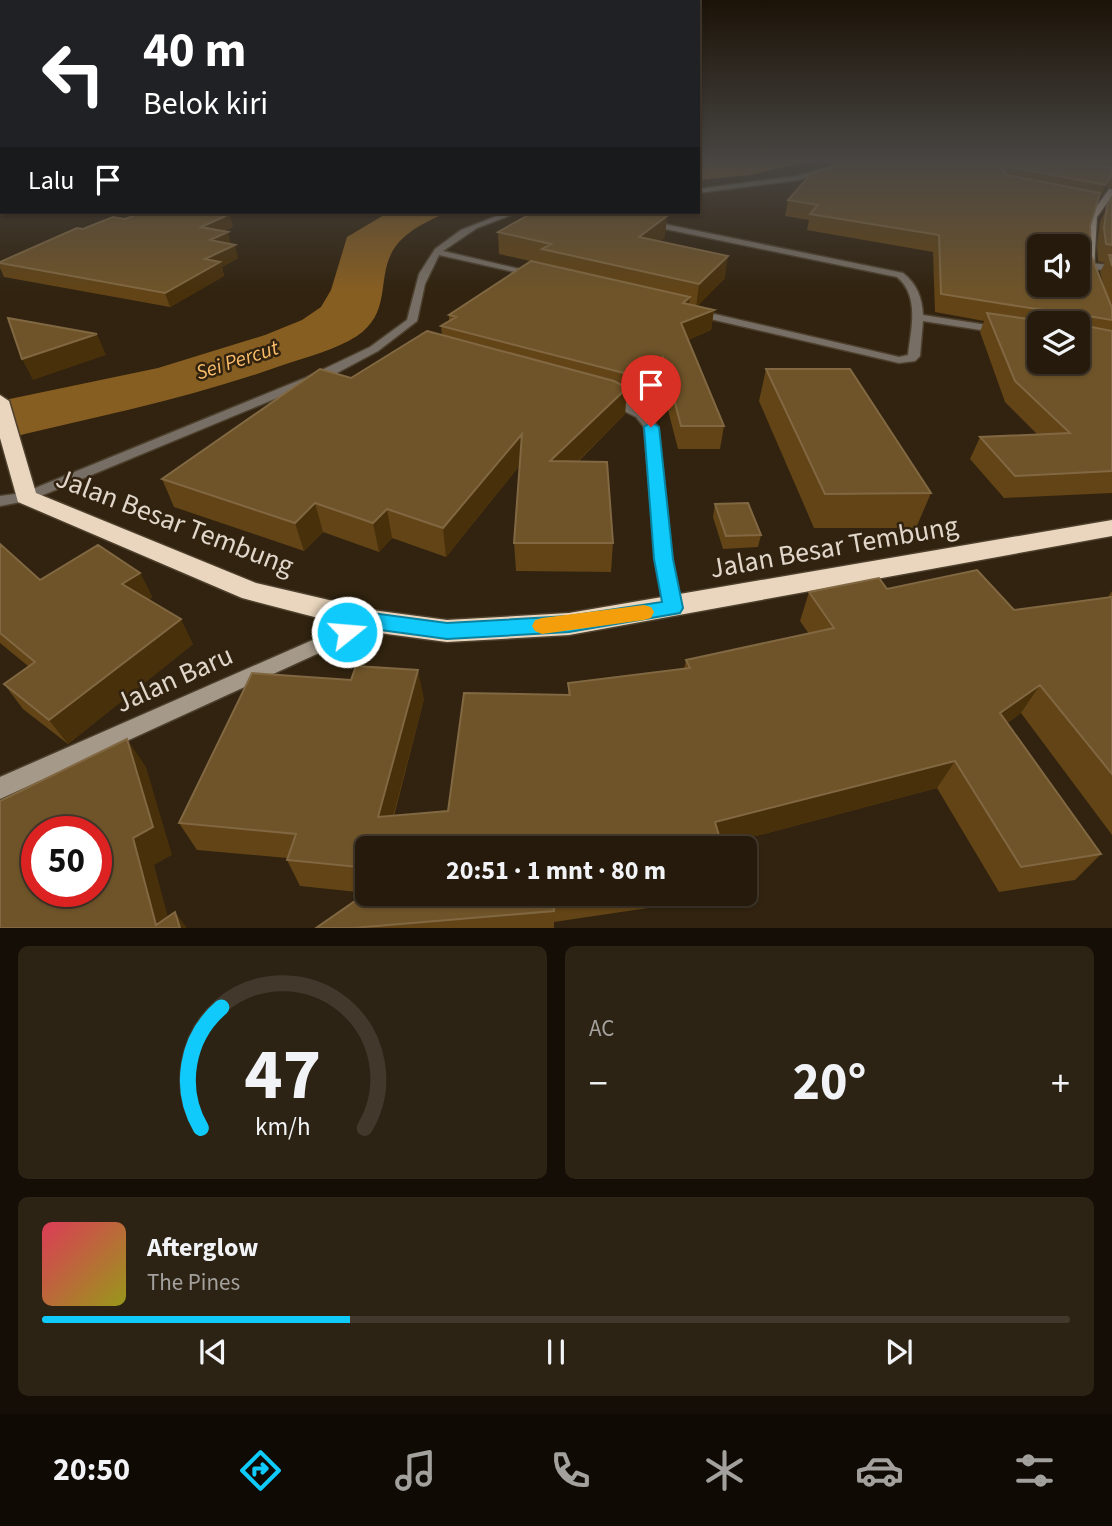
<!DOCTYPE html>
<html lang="id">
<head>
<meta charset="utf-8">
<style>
  :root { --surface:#251a0b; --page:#2d2314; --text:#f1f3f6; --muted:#a3a19d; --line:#42382c; --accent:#0fcafa }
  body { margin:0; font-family:"Source Sans 3",sans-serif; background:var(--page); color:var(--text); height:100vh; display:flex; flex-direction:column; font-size:26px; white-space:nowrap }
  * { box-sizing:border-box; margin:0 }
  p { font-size:23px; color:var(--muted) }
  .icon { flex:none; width:38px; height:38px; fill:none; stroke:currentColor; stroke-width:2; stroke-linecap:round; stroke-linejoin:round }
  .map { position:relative; height:928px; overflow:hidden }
  .details { display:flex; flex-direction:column; gap:18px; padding:18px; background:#140e06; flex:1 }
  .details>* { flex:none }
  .top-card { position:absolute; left:0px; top:0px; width:700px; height:214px; box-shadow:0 2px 5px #0004,0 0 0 2px var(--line); background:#202124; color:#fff; overflow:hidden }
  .buttons { position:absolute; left:1027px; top:234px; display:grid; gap:14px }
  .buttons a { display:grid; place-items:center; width:63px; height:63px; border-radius:10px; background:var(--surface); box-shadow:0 2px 5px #0004,0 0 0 2px var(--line); font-size:35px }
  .speed { position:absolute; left:21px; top:816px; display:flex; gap:14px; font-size:35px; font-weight:700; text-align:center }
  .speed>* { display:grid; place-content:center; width:91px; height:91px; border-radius:50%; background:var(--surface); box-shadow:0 2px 5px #0004,0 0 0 2px var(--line); line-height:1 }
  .speed .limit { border:10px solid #d22; background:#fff; color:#111 }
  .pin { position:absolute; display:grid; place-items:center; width:60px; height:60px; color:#fff; margin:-72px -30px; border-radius:50% 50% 50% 0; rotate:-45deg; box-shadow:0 0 7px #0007 }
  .pin .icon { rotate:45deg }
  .me { position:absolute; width:77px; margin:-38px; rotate:73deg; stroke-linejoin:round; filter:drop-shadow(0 0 5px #0008) }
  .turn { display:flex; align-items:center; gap:24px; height:147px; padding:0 28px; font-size:32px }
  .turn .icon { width:91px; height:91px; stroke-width:2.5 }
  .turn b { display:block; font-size:49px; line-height:60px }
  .then { display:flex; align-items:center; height:66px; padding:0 28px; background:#0003; gap:14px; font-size:26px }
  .big { font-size:52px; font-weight:700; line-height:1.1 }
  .details .widget { flex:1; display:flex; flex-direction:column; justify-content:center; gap:10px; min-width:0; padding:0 24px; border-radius:10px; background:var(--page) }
  .details .dial { align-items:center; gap:0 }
  .dial svg { height:182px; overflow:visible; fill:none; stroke:var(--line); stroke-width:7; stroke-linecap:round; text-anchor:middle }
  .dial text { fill:var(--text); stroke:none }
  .song { display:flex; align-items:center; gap:21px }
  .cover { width:84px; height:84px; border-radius:10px; background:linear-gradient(135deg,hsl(350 70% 55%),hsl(60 70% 35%)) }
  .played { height:7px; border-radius:4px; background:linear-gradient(90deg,var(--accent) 30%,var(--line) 30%) }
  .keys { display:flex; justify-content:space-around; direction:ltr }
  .heat { display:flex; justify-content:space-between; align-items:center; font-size:38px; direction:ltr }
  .details .tiles { flex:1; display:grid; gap:18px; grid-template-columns:1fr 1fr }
  .widget:last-child { grid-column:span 2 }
  .trip { position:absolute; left:355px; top:836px; width:402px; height:70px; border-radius:10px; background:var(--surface); box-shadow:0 2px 5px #0004,0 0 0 2px var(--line); font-weight:700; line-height:70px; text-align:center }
  .dock { display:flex; height:112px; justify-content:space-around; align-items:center; background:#0f0a04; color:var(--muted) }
  .dock .icon { width:49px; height:49px }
  .dock .selected { color:var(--accent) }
  .dock b { font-size:32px; color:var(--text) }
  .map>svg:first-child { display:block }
  .water { fill:#875e22 }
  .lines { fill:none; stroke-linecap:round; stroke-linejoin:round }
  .street-casing { stroke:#4d402d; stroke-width:3 }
  .secondary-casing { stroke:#4d402d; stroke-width:3 }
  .highway-casing { stroke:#4d402d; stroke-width:3 }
  .street { fill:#776f65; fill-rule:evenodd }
  .secondary { fill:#a59989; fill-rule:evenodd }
  .highway { fill:#ead6be; fill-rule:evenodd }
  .wall { fill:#624416 }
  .shaded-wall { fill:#48300b }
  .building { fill:#6f5429; stroke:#816842; stroke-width:2; fill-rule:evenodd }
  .route { fill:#0fcafa; stroke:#0a83a2; stroke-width:2 }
  .slow { fill:#f59e0b }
  .labels { text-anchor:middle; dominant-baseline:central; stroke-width:5; stroke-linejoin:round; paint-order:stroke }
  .far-water-label { font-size:21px; font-style:italic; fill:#fabd6a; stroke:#31230f }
  .near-street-label { font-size:28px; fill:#e0d6ca; stroke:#31230f }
</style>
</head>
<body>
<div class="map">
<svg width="1112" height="928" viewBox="0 0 1112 928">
  <rect width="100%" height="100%" fill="#31230f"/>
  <!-- water -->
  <path class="water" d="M732,162h74l-56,13 -52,5v-15z
    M389,212h59c-16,7 -34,15 -46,27 -31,30 -5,70 -45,97 -22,14 -50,21 -74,29 -92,33 -188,52 -283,75v-39l158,-33 107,-33 37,-15 19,-13 10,-17 16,-53z"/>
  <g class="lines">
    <defs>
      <path id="street" d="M845,162h11l-58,18 -100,13v-4l99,-13z
        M507,212h12l-42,16 -34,23 94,22v4l-98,-22 -14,29 -8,37 -39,30 -43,23 -304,126 -31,6v-10l23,-3 282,-115 65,-31 37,-27 12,-46 16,-25 26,-19z
        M649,221l254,52c14,11 19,24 20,42l77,12 5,3 -5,3 -77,-12 -3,35 -5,5 -16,2 -206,-48 -1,-2 5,-3 202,47 9,-2c3,-26 12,-59 -11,-78l-251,-52v-4z
        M1088,263l24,2v6l-27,-3 -2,-2z
        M610,395l36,16 12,16 14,132 10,49 -3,5 -6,2 -6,-2 -3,-5 -8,-49 -12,-132 -8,-10 -30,-15 -2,-3z"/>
      <path id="secondary" d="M1109,189h3v7l-15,21 -3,52 -8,2 3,-54z
        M372,614l6,2 3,5 -3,5 -378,173v-22z"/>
      <path id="highway" d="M0,395l9,6 27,92 220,90 116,27 75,10 122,-7 543,-93v16l-543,99 -122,7 -75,-10 -130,-34 -224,-96 -18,-64z"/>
    </defs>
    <!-- street casing -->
    <use href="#street" class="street-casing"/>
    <!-- secondary casing -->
    <use href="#secondary" class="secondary-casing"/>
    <!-- highway casing -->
    <use href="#highway" class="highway-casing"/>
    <!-- street -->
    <use href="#street" class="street"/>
    <!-- secondary -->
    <use href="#secondary" class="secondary"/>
    <!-- highway -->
    <use href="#highway" class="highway"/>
  </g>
  <!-- wall -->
  <path class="wall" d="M843,162h269v25l-5,1 -9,12 -8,26 -1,24 16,40 -5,-18 5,-9 -7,-2 -1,-16 3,-23 12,-25v296l-108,5 -34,-39 10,-22 58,-2 -33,-33 -25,-70 4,-11 -49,-9 -2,-60 -126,-22 2,-10 -24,-4 3,-16z
    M125,219l108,8 -9,4 14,27 -16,9 2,9 -54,31 -166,-30 -4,-9v-6z
    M498,232l167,5 -6,5 66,36 -28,28 17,4 -3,20 -23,10 36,86 -4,23h-42l-18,-70 -24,24 -10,-5 -1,16 -47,48 35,81 -2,29 -95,-1 -2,-28 6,-78 -74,92 -54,-19 -13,14 -56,-20 -19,19 -130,-44 -12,-28 189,-101 91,-43 -1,-9 8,-5v-6l81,-54 -31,-7z
    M766,369l165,124 -15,35h-102l-55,-127z
    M715,504l46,31 -3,12 -35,2 -10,-32z
    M0,544l40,36 100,-7 12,24 -3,3 44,44 -125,100 -45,-35 -19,-25 24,-18 -28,-23z
    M887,589l127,21 94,-13 4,-6v244l-91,-122 -14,10 94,131 -26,26 -76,12 -62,-104 -215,57 -354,4v45h355l-1,3 -168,25v6h-238l51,-35 -67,-7 -13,-26v-2l-90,-8 -18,-27 245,-124 -30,117 54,-5 120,-116v-12l116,-14 2,-9 123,-26 -9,-13 9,-29z"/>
  <!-- shaded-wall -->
  <path class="shaded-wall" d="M1112,175l-5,13 -8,12 6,-15z
    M230,214l3,13 -28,14 -4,-14z
    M667,216l-2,21 -28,22 2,-22z
    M228,232l3,13 -21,-5z
    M235,245l3,13 -16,9 2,9 -54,31 -5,-14 40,-34z
    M728,256l-3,22 -29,30 3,-24z
    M690,297l-3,20 27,-7 -3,20 -33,14 5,-41z
    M97,334l9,21 -73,25 -11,-21z
    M663,357l-3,22 -24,24 2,-22z
    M627,388l-2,26 -75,75v-28z
    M522,434l1,27 -77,96 -3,-29z
    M315,503l8,29 -19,19 -9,-28z
    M387,509l5,29 -13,14 -6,-29z
    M140,573l12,24 -16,12 -14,-25z
    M181,619l12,25 -125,100 -19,-24z
    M418,670l6,29 -38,144 -8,-26z
    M1040,685l-19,28 -40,28 19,-28z
    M127,739l19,28 26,88 -18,10 17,63 -15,-3 -23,-87z
    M955,761l-18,27 -229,61 7,-27z
    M175,912l12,16h-7z"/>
  <!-- building -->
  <path class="building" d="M843,162h240l29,6v7l-7,10 -100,-19 -3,2 5,7 93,18 -10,33 1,20 -3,2 24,60v12l-24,-4 -3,3 1,7 26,5v140l-97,5 -35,-39 90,-4 -55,-52 -28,-68 62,9 2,-8 -2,-3 -108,-17 -2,-59 -129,-21 8,-9 -30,-5 22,-25zM1040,247h38v38h-38zM1040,324h38v38h-38z
    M1112,197v48l-6,-1 -2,-16 3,-22z
    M143,212h73l14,2 -29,13 27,5 -18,8 25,5 -30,14 15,3 -55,31 -165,-30v-1l77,-34 6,1 30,-12 12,2z
    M534,212h112l21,4 -28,21 89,19 -29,28 -157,-35 9,-5 -53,-12z
    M1109,255h3v11z
    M531,261l159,36 -7,6 31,7 -33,13 43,103h-43l-18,-69 -25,24 -14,-8 -183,-47 15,-9 -7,-2z
    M8,318l89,16 -75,25z
    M427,331l187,50 13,7 -77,73 57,1 6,81h-99l8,-109 -79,94 -56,-19 -14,14 -58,-20 -20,20 -133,-44 158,-110 31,9z
    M766,369h84l81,124 -106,1z
    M748,503l13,32 -35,1 -11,-32z
    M0,544l40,36 58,-35 42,28 -18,11 59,35 -132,101 -45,-36 31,-22 -35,-29z
    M977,570l37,40 98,-13v177l-72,-89 -40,28 101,141 -80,13 -66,-106 -240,61 8,27h-355v19l-81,-8 9,-26 -117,-11 73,-150 99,7 5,-14 62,4 -40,147 70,-6 16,-118 106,2 -2,-12 122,-15 -4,-8 148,-32 -25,-36 70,-14 8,11z
    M127,739l26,88 -20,11 23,87 19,-13 5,16h-180v-127zM37,831h59v60h-59z
    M368,892v2h209l-24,4 1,13 -201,17h-37z"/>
  <!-- sky -->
  <linearGradient id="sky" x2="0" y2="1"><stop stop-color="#1b1308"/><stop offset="0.55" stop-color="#484542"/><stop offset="1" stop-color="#484542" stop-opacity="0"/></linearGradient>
  <rect width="1112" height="292" fill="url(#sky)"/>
  <!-- route -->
  <path class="route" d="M651,422l8,5 14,132 10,49 -3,5 -111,19 -122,7 -74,-10 -26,11 -7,-2 -3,-6 3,-6 32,-13 75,10 122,-7 93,-14 -8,-43 -10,-132z"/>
  <!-- slow -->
  <path class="slow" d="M644,605l7,2 3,5 -3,6 -7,2 -102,14 -7,-3 -3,-5 3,-6 7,-2z"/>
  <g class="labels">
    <!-- far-water labels -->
    <g class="far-water-label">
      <text transform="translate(237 360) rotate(-18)">Sei Percut</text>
    </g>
    <!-- near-street labels -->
    <g class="near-street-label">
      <text transform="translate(175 522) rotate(21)">Jalan Besar Tembung</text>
      <text transform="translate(834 547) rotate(-10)">Jalan Besar Tembung</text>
      <text transform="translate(174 679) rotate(-24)">Jalan Baru</text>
    </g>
  </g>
</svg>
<div class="buttons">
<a><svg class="icon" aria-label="sound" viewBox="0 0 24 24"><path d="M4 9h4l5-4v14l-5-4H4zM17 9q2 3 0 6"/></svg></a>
<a><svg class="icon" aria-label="layers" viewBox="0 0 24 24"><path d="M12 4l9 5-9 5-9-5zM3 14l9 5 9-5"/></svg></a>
</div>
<div class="speed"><div class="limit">50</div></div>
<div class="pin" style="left:651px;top:427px;background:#d93025"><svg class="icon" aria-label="arrive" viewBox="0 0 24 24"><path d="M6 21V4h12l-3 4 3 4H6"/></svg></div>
<svg class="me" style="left:347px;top:632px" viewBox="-20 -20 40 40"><circle r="17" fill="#0fcafa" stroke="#fff" stroke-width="3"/><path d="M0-11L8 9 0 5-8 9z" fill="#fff"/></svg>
<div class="trip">20:51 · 1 mnt · 80 m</div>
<div class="top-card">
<div class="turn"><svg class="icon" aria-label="left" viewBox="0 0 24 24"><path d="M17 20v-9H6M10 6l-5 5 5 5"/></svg><div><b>40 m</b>Belok kiri</div></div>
<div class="then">Lalu<svg class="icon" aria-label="arrive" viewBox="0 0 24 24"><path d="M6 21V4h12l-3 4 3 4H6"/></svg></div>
</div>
</div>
<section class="details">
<div class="tiles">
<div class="widget dial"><svg viewBox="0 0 100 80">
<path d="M14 69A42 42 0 1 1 86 69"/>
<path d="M14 69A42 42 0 0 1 23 16" stroke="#0fcafa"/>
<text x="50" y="56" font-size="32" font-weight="700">47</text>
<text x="50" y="72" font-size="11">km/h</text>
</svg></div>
<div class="widget"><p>AC</p>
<div class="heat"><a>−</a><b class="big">20°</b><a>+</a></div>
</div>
<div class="widget">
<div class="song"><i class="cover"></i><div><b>Afterglow</b><p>The Pines</p></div></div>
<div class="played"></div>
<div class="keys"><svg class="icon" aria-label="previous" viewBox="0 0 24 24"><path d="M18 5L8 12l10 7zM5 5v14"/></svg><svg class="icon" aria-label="pause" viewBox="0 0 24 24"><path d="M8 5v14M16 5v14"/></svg><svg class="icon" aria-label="next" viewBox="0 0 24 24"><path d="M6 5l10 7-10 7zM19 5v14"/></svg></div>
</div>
</div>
</section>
<nav class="dock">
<b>20:50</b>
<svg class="icon selected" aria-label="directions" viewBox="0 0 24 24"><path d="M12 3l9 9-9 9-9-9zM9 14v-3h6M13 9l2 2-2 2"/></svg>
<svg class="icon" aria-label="music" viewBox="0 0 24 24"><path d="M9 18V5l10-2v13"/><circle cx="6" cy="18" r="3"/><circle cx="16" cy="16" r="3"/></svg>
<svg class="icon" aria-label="phone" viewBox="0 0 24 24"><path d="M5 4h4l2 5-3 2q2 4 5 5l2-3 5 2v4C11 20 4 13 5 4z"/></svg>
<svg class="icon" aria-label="climate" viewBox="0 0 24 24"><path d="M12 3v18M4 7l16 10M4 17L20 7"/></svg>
<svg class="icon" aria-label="car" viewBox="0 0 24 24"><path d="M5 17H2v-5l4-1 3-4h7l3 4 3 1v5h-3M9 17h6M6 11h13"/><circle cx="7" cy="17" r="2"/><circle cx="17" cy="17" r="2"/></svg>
<svg class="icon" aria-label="filters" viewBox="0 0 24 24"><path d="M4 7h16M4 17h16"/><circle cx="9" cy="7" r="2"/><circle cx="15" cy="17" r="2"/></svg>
</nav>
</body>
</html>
